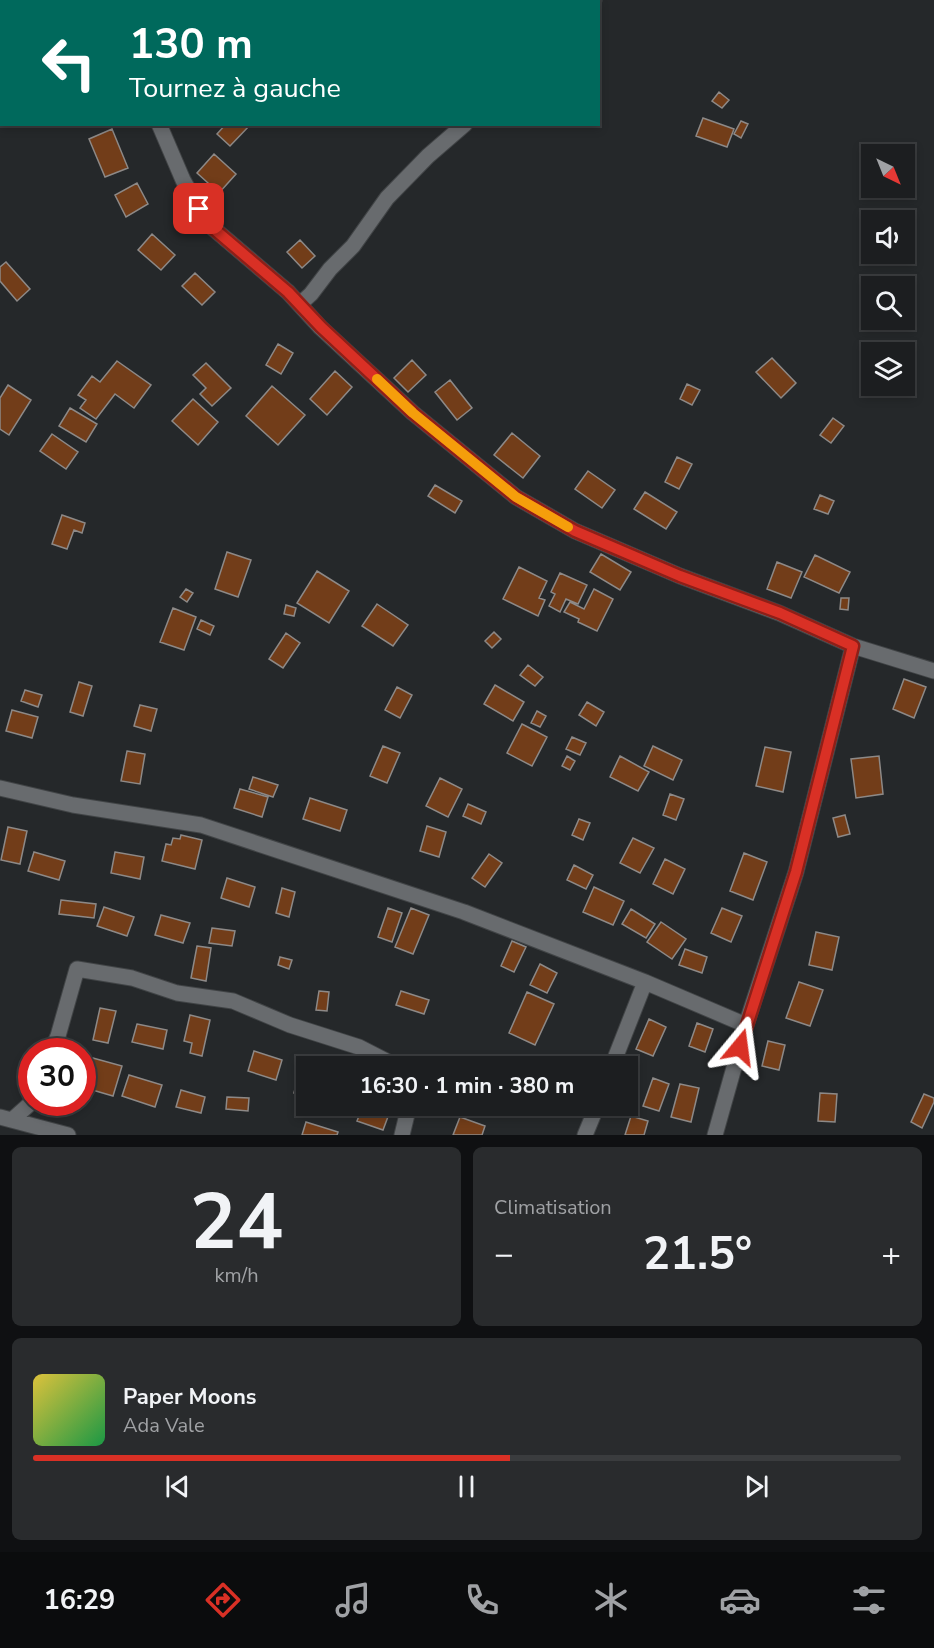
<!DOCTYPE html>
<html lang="fr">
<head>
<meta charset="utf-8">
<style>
  :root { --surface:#1c1e20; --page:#292b2d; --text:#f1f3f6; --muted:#a0a2a5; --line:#3a3c3e; --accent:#d93025 }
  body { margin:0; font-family:"Nunito Sans",sans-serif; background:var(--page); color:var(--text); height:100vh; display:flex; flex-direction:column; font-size:22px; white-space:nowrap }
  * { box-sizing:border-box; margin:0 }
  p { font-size:20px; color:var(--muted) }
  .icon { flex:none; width:33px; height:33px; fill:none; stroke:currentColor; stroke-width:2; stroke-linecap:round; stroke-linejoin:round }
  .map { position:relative; height:1135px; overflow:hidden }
  .drawer { display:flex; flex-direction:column; gap:12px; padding:12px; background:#0f1012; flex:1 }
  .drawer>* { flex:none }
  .guide { position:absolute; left:0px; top:0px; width:600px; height:126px; box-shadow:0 3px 9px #0003,0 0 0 2px var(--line); background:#00695c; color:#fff; overflow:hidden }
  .needle { width:39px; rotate:137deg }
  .fabs { position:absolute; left:861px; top:144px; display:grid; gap:12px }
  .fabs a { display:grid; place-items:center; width:54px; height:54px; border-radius:0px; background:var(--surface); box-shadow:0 3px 9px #0003,0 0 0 2px var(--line); font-size:30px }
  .speed { position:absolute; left:18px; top:1038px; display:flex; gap:12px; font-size:30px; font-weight:700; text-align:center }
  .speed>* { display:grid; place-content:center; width:78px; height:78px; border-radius:50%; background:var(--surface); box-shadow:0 3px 9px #0003,0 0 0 2px var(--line); line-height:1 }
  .speed .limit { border:9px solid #d22; background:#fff; color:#111 }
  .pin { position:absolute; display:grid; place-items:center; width:51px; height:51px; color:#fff; margin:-26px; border-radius:12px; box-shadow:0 3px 9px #0006 }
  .me { position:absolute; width:66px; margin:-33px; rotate:16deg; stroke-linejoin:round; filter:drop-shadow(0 0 4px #0008) }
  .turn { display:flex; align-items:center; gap:21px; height:126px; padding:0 30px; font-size:27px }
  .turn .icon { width:78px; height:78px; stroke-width:2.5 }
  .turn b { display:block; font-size:42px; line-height:51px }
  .big { font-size:45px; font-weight:700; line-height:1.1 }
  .drawer .widget { flex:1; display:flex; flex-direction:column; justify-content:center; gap:9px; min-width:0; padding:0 21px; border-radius:9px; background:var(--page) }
  .drawer .dial { align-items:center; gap:0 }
  .dial b { font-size:78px; line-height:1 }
  .song { display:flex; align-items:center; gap:18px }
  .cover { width:72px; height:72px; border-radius:9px; background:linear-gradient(135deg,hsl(50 70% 55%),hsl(140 70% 35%)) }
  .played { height:6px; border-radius:3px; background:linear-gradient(90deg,var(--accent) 55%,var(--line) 55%) }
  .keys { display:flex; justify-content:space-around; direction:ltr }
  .heat { display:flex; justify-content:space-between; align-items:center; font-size:33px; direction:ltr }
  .drawer .tiles { flex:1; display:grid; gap:12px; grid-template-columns:1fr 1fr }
  .widget:last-child { grid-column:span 2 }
  .trip { position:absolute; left:296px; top:1056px; width:342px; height:60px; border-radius:0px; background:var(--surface); box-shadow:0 3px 9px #0003,0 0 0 2px var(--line); font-weight:700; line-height:60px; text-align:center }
  .tabs { display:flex; height:96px; justify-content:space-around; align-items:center; background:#0b0c0d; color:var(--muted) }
  .tabs .icon { width:42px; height:42px }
  .tabs .selected { color:var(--accent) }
  .tabs b { font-size:27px; color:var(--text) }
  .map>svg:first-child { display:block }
  .building { fill:#723d19; stroke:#8d8987; stroke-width:1.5 }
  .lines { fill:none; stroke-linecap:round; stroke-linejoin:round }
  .minor-casing { stroke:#414446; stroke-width:17 }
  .minor { stroke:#686b6e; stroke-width:15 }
  .route-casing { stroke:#8d1f18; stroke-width:15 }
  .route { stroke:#d93025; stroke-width:10 }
  .slow { stroke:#f59e0b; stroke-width:10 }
</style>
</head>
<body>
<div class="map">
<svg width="934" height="1135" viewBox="0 0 934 1135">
  <rect width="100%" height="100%" fill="#25282a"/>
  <!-- building -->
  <path class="building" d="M31,0h21l1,2h-24z
    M2,61v29h-2v-28z
    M719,92l10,8 -7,8 -10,-7z
    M703,118l31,11 -7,18 -31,-11z
    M741,121l7,3 -7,14 -7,-4z
    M226,124h25l-21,22 -13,-12z
    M112,129l16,39 -23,9 -16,-38z
    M214,154l22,20 -17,19 -22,-20z
    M137,183l11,21 -22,13 -11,-22z
    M152,234l23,21 -14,15 -23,-20z
    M300,240l15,16 -13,12 -15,-16z
    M6,262l24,27 -13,12 -17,-20v-14z
    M195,273l20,19 -13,13 -20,-19z
    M278,344l15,9 -12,21 -15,-9z
    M772,358l24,25 -15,15 -25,-26z
    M412,360l14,15 -18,17 -14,-14z
    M117,361l34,24 -17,23 -19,-14 -19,25 -16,-11 6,-8 -8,-5 14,-19 8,6z
    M206,363l25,25 -19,18 -12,-12 6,-6 -13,-13z
    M335,371l17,16 -25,28 -17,-16z
    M450,380l22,28 -15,12 -22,-28z
    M687,384l13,6 -8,15 -12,-6z
    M8,385l23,15 -22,35 -9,-6v-31z
    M272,386l33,29 -27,30 -32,-29z
    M193,399l25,23 -20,23 -26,-24z
    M70,408l27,16 -11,18 -27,-16z
    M833,418l11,8 -13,17 -11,-8z
    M512,433l28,23 -17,22 -29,-23z
    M52,434l26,18 -12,17 -26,-18z
    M677,457l15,7 -13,25 -14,-7z
    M588,471l27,19 -13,18 -27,-19z
    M435,485l27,16 -7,12 -27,-17z
    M645,492l32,20 -11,17 -32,-20z
    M820,495l14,6 -6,13 -14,-5z
    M62,515l23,8 -3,10 -8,-3 -7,19 -15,-5z
    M227,552l24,8 -13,37 -23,-8z
    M601,554l30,18 -11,18 -30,-18z
    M815,555l35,17 -11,21 -35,-16z
    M777,562l25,10 -11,26 -24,-9z
    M519,567l28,14 -8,17 6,2 -7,16 -35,-17z
    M317,571l32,20 -20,32 -32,-20z
    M560,573l27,12 -9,19 -12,-5 -6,13 -11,-6 6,-12 -4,-2z
    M186,589l7,4 -6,9 -7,-5z
    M594,589l19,10 -16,32 -19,-9 1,-3 -15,-7 6,-10 14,7z
    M841,598h8l-1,12 -8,-1z
    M377,604l31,21 -15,21 -31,-20z
    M286,605l10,3 -2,8 -10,-2z
    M173,608l23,9 -12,33 -24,-8z
    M201,620l13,6 -4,9 -13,-6z
    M494,632l7,7 -9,9 -7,-7z
    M286,633l14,10 -17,25 -14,-9z
    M528,665l15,12 -8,9 -15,-11z
    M904,679l22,8 -12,31 -21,-9z
    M79,682l13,4 -9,30 -13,-4z
    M495,685l29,17 -11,19 -29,-17z
    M397,687l15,8 -12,23 -15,-8z
    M25,690l17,5 -4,12 -17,-6z
    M587,702l17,10 -8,14 -17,-11z
    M140,705l17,4 -6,22 -17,-5z
    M12,710l26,7 -6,21 -26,-7z
    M537,711l9,5 -6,11 -9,-4z
    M522,724l25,13 -15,29 -25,-13z
    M572,737l14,6 -6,12 -14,-6z
    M383,746l17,7 -13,30 -17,-7z
    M653,746l29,14 -9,20 -29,-14z
    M765,747l26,5 -8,40 -27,-6z
    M127,751l18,3 -5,30 -19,-3z
    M567,756l8,5 -5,9 -8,-4z
    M620,756l29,16 -11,19 -28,-14z
    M879,756l4,38 -27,4 -5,-39z
    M253,777l25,8 -5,12 -24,-8z
    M440,778l22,11 -14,28 -22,-11z
    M240,789l28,8 -6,20 -28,-9z
    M670,794l14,5 -8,21 -13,-5z
    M310,798l37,12 -7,21 -37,-12z
    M468,804l18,8 -5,12 -18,-8z
    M845,815l5,19 -12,3 -5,-19z
    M579,819l11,4 -7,17 -11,-5z
    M427,826l19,6 -7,25 -19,-6z
    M8,827l19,4 -7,33 -19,-4z
    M181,835l21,5 -7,29 -33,-8 4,-17 5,1 2,-7 7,1z
    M633,838l21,10 -14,25 -20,-10z
    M34,852l31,9 -6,19 -31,-9z
    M115,852l29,5 -4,22 -29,-6z
    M744,853l23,9 -14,38 -23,-9z
    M489,854l13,9 -17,24 -13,-9z
    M665,859l20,10 -12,25 -20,-10z
    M574,865l19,10 -7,14 -19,-9z
    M227,878l28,9 -6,20 -28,-9z
    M594,887l30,14 -11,24 -30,-13z
    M282,888l13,4 -6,25 -13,-4z
    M61,900l35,4 -2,14 -35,-4z
    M104,907l30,10 -7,19 -30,-10z
    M388,908l14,5 -10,29 -14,-5z
    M411,908l18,7 -16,39 -18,-7z
    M722,908l20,8 -11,26 -20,-9z
    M631,909l24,15 -9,14 -24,-14z
    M161,915l29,8 -7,20 -28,-8z
    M661,922l25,17 -14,20 -25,-17z
    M212,928l23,3 -3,15 -23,-3z
    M816,932l23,5 -7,33 -23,-5z
    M512,941l14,6 -12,25 -13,-6z
    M197,946l14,2 -5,33 -15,-3z
    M685,949l22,8 -5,16 -23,-8z
    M280,957l12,3 -3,9 -11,-4z
    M540,964l17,9 -10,20 -17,-8z
    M799,982l24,8 -13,36 -24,-8z
    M319,991l10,1 -2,19 -11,-1z
    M401,991l28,9 -5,14 -28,-9z
    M527,992l27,12 -19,41 -26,-12z
    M100,1008l16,3 -8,32 -15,-3z
    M190,1015l20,5 -8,36 -12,-3 2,-10 -8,-2z
    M649,1019l17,8 -13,29 -17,-7z
    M697,1023l16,6 -8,23 -16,-6z
    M137,1024l30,6 -4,19 -31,-7z
    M768,1041l17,4 -6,25 -17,-4z
    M254,1051l28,9 -6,20 -28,-9z
    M82,1055l40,11 -9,30 -31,-9z
    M299,1073l7,1 -1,22 -11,-3z
    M129,1075l33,10 -7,22 -33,-11z
    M653,1078l16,6 -10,27 -16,-5z
    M680,1084l19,4 -8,34 -20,-5z
    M181,1090l24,7 -4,16 -25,-6z
    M820,1093l17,1 -2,28 -17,-1z
    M924,1094l10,4v4l-12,26 -11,-6z
    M227,1097l22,1 -1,13 -22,-2z
    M363,1106l26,8 -6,16 -26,-9z
    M456,1106h26l-1,5 -26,-3z
    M631,1116l17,5 -4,14h-19z
    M460,1117l25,9 -3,9h-29z
    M306,1122l32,10 -1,3h-35z"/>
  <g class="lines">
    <defs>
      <path id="minor" d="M106,0v2
        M593,2l1,-2
        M159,124l24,56 24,43 81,69 32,35 93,86 103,84 59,34 105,45 99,37 74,33 81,25
        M300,304l11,-10 19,-25 23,-23 34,-48 41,-42 37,-32
        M0,788l73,17 128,20 263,87 181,70 101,43
        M51,1052l7,-16 19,-67 55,9 45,15 56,8 57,24 69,22 37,19
        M612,1066l33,-84
        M0,1117l68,18
        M13,1119l19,-17
        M402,1135l7,-29
        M585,1135l12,-29
        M715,1135l31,-110 50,-153 57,-226"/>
    </defs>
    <!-- minor casing -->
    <use href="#minor" class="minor-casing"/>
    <!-- minor -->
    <use href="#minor" class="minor"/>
  </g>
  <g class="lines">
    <defs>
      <path id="route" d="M199,209l8,14 81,69 33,35 92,86 103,84 59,34 105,45 100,37 73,33 -57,226 -56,175"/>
    </defs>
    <!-- route casing -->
    <use href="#route" class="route-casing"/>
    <!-- route -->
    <use href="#route" class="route"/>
    <!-- slow -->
    <path class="slow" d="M377,379l36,34 103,84 52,30"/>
  </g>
</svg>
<div class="fabs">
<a><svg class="needle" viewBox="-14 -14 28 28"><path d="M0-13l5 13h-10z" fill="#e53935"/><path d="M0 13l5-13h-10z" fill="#a0a2a5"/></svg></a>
<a><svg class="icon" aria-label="sound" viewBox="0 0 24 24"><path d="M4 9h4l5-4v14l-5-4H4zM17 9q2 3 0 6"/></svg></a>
<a><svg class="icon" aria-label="search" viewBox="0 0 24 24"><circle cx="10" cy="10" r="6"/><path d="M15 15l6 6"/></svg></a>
<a><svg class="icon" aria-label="layers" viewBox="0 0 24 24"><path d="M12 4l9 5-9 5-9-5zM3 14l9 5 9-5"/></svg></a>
</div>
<div class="speed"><div class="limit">30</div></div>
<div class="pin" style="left:199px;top:209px;background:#d93025"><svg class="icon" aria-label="arrive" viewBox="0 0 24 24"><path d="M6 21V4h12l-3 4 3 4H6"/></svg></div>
<svg class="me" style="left:740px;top:1047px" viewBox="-20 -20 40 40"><path d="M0-17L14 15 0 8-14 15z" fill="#d93025" stroke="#fff" stroke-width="4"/></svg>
<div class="trip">16:30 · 1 min · 380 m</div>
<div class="guide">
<div class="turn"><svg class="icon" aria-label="left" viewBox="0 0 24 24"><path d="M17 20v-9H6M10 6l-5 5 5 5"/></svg><div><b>130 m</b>Tournez à gauche</div></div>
</div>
</div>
<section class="drawer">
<div class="tiles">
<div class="widget dial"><b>24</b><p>km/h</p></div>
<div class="widget"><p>Climatisation</p>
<div class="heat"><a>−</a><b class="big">21.5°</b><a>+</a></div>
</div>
<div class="widget">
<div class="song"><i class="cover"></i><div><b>Paper Moons</b><p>Ada Vale</p></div></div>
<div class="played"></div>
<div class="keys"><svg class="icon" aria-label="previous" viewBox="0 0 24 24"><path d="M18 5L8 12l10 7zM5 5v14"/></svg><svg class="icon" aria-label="pause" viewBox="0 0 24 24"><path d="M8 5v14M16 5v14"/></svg><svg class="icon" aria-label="next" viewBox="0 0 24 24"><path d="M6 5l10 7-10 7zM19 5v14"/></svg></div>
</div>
</div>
</section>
<nav class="tabs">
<b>16:29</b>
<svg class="icon selected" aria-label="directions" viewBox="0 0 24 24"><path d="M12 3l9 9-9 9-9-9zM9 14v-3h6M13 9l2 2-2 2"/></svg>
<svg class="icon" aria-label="music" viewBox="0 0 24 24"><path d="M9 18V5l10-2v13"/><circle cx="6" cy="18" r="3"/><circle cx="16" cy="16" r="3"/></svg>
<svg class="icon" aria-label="phone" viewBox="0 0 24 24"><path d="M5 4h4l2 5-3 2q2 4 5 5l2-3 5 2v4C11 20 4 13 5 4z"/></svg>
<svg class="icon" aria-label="climate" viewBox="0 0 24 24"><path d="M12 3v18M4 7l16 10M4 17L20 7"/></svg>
<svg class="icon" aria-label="car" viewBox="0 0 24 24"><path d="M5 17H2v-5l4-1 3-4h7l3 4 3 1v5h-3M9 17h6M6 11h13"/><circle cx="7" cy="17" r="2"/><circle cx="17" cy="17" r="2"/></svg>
<svg class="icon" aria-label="filters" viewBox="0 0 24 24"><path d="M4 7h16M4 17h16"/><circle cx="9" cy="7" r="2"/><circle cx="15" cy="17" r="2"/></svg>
</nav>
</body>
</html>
